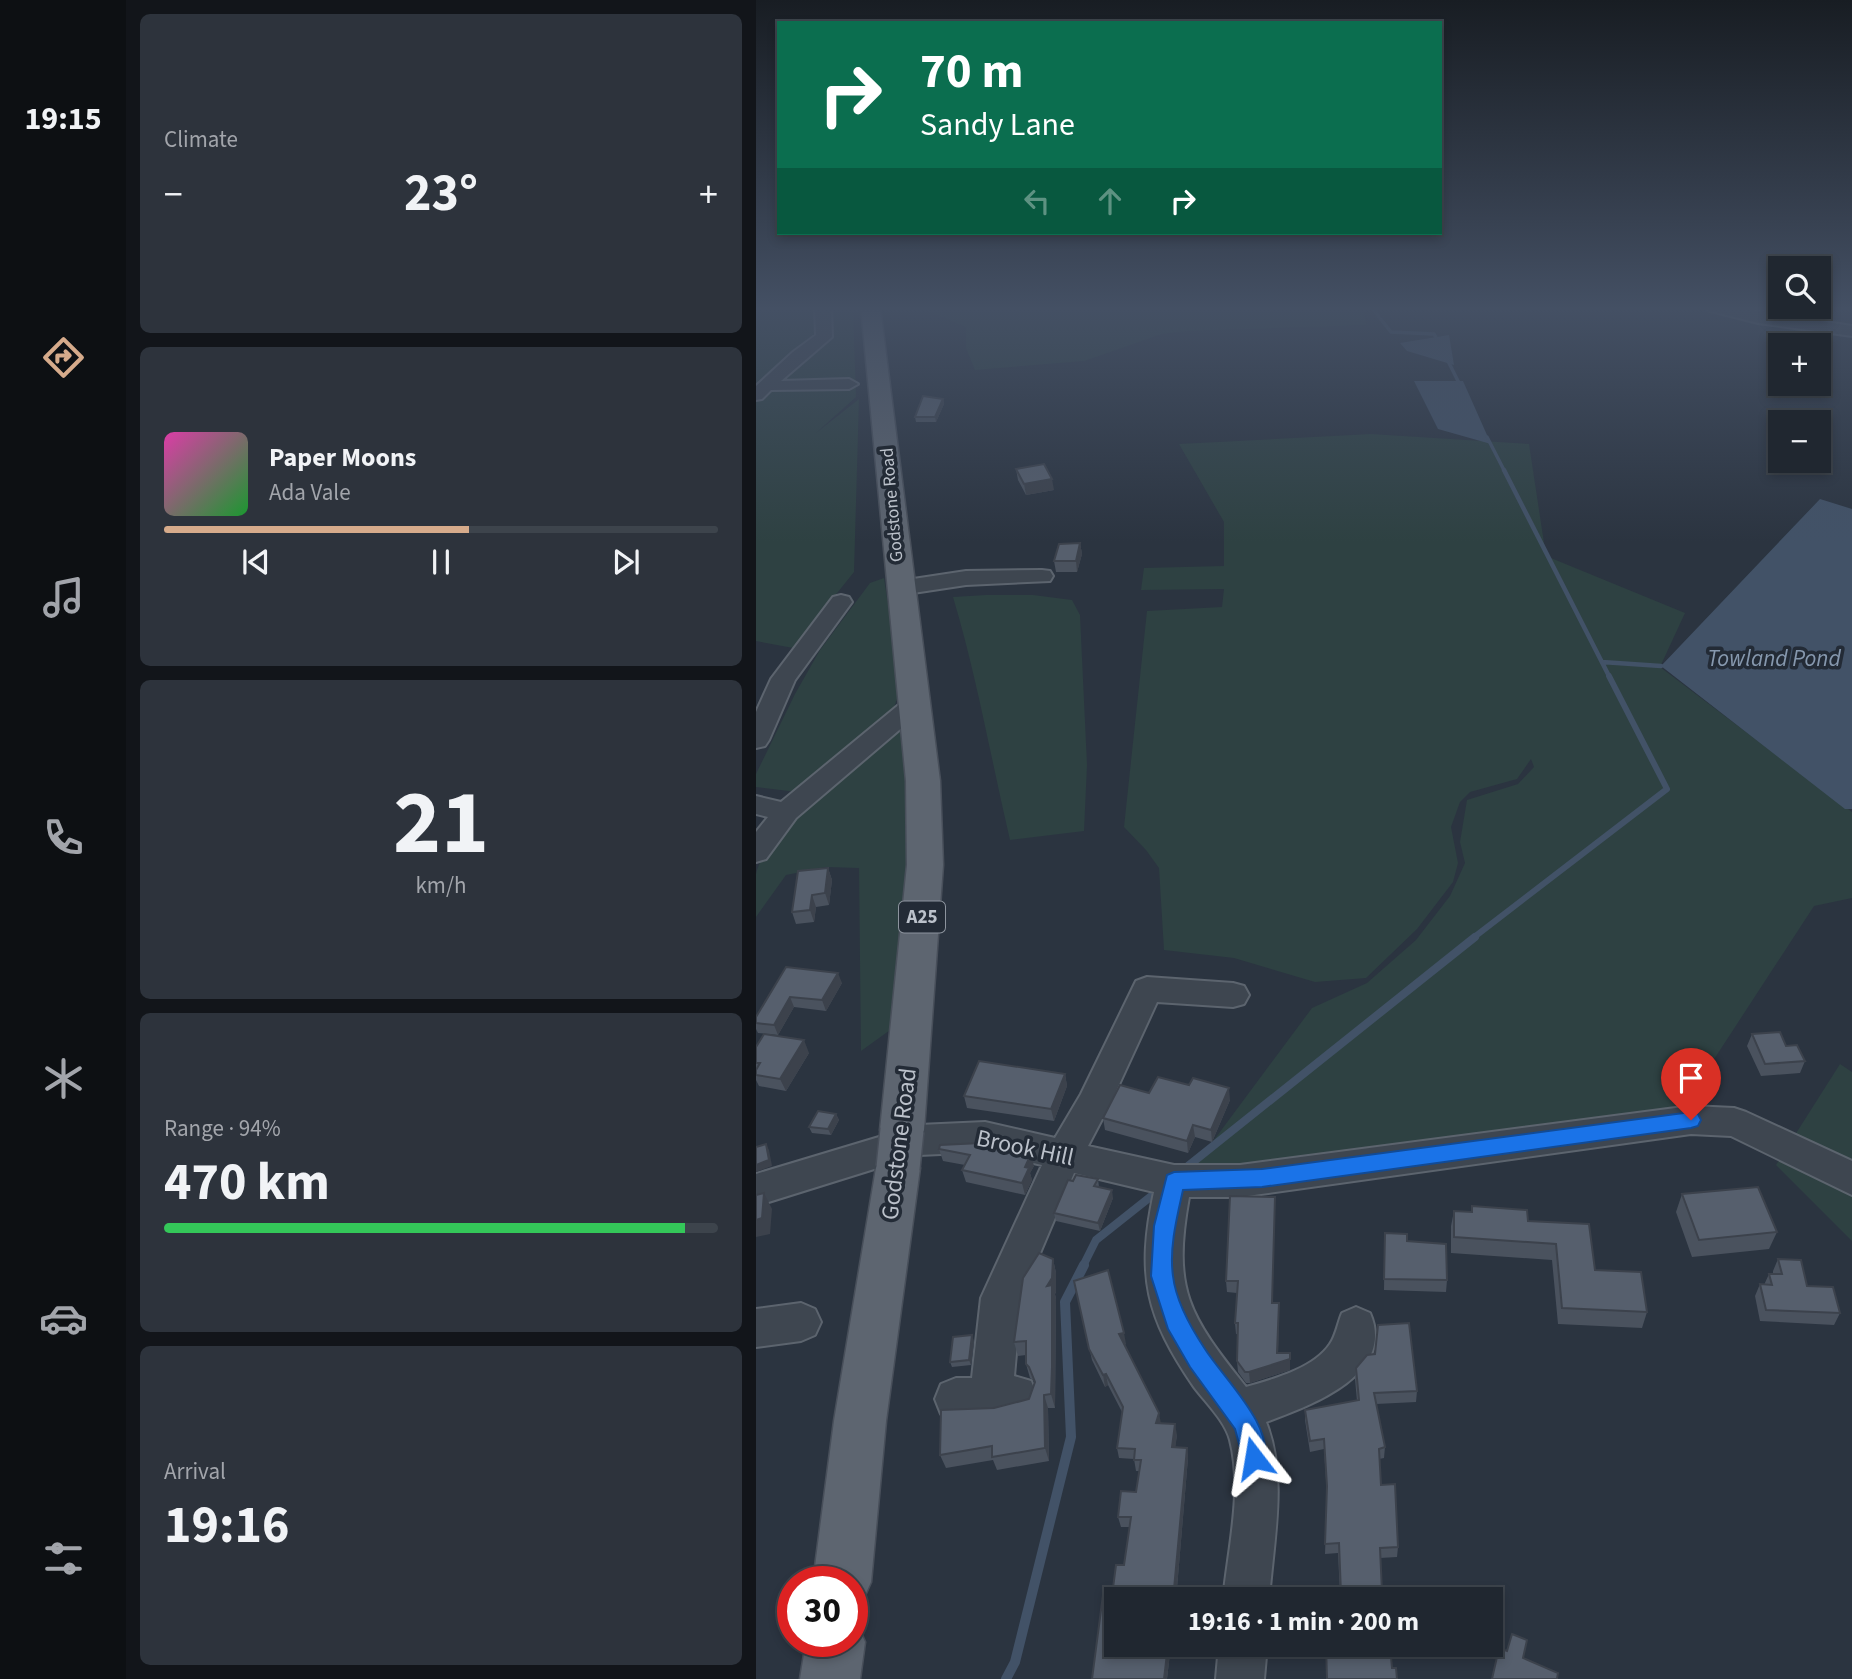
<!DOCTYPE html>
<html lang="en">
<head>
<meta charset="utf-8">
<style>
  :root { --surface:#202730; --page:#2d333c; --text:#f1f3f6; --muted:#a2a5ab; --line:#3d444c; --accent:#d6ab8b }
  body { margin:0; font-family:"Source Sans 3",sans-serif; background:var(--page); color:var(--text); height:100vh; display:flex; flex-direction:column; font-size:26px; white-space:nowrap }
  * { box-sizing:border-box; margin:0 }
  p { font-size:23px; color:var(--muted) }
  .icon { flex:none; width:38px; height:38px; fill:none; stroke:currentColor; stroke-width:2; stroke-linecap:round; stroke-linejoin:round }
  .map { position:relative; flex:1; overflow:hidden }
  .drawer { display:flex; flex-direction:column; gap:14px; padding:14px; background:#12151a; width:630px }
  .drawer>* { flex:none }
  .guide { position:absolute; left:21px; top:21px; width:665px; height:214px; border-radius:0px; box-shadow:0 4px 10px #0003,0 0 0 2px var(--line); background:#0b6e4f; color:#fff; overflow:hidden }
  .controls { position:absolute; left:1012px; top:256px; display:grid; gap:14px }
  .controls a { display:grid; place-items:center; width:63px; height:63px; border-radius:0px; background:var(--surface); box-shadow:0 4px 10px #0003,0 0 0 2px var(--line); font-size:35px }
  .speed { position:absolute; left:21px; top:1566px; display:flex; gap:14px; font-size:35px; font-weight:700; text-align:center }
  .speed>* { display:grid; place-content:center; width:91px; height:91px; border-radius:50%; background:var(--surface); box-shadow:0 4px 10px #0003,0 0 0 2px var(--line); line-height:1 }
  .speed .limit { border:10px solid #d22; background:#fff; color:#111 }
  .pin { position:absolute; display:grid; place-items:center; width:60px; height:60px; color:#fff; margin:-72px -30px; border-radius:50% 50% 50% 0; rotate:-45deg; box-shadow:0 0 7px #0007 }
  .pin .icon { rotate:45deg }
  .me { position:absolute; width:77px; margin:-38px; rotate:346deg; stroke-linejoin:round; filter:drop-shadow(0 0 5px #0008) }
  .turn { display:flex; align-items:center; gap:24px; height:147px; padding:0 28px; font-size:32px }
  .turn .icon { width:91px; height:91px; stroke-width:2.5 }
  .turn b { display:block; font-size:49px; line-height:60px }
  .lanes { display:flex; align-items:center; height:66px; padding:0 28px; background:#0003; justify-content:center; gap:35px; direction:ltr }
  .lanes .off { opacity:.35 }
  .big { font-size:52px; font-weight:700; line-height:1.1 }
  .drawer .tile { flex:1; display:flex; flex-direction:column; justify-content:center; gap:10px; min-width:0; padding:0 24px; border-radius:10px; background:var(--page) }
  .drawer .dial { align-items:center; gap:0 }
  .dial b { font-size:91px; line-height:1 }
  .song { display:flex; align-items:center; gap:21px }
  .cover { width:84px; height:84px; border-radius:10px; background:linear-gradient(135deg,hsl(320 70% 55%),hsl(130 70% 35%)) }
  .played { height:7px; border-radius:4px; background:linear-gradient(90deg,var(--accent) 55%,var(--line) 55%) }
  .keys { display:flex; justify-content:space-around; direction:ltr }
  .heat { display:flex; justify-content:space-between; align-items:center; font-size:38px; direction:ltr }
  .charge { height:10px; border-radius:5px; background:linear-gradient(90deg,#34c759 94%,var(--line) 0) }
  .trip { position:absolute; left:348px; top:1587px; width:399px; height:70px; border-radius:0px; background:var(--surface); box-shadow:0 4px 10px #0003,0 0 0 2px var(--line); font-weight:700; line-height:70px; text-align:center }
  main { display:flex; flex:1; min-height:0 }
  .tabs { display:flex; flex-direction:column; width:126px; justify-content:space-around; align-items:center; background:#0d1013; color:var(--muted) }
  .tabs .icon { width:49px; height:49px }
  .tabs .selected { color:var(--accent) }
  .tabs b { font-size:32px; color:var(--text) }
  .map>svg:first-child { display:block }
  .green { fill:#2e4142 }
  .water { fill:#425267 }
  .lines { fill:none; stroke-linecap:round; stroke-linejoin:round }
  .stream-far4 { stroke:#425267; stroke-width:3.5 }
  .stream-far3 { stroke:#425267; stroke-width:4.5 }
  .stream-far2 { stroke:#425267; stroke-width:6 }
  .stream-far1 { stroke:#425267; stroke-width:8 }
  .stream { stroke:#425267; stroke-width:10 }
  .minor-casing { stroke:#5c646e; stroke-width:4 }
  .major-casing { stroke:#484f5a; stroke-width:3 }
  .minor { fill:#3e4650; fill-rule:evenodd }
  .major { fill:#5d6570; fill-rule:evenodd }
  .major-bridge-casing { stroke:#484f5a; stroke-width:46; stroke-linecap:butt }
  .major-bridge { stroke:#5d6570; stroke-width:43 }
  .wall { fill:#4a525e }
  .shaded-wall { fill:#3c424c }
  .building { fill:#565f6d; stroke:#3c424c; stroke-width:2 }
  .route { fill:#1a73e8; stroke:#114b97; stroke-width:2 }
  .labels { text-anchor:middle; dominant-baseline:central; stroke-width:7; stroke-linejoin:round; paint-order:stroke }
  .far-street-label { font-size:18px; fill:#bbc1ca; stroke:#232b36 }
  .shield { fill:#232b36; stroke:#8d949e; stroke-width:2 }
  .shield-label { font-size:19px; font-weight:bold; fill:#bbc1ca }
  .water-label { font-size:23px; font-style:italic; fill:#8698ae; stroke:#232b36 }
  .near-street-label { font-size:24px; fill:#bbc1ca; stroke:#232b36 }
</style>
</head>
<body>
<main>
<nav class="tabs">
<b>19:15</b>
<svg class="icon selected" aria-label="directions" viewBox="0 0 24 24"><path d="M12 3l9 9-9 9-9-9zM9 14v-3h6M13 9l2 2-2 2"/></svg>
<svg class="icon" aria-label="music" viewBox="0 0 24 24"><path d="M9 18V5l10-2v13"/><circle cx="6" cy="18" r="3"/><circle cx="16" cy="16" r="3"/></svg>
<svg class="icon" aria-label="phone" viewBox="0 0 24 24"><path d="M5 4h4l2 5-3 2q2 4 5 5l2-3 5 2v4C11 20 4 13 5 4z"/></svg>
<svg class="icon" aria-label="climate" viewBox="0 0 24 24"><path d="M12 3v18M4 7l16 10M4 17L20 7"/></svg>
<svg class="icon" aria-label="car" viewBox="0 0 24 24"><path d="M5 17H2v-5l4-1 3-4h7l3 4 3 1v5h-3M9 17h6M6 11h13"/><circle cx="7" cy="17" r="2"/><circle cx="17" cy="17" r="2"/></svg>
<svg class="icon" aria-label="filters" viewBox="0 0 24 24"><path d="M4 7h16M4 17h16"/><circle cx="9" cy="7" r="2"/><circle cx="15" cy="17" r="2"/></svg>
</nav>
<section class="drawer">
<div class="tile"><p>Climate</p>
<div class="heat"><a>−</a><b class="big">23°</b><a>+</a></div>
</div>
<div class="tile">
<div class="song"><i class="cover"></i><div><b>Paper Moons</b><p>Ada Vale</p></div></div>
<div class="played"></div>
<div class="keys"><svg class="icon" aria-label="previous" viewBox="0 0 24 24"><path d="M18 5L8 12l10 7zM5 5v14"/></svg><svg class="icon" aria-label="pause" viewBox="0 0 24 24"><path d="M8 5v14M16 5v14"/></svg><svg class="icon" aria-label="next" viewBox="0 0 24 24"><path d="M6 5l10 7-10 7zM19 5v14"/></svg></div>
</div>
<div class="tile dial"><b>21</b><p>km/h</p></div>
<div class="tile"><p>Range · 94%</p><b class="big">470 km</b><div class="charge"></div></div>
<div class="tile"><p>Arrival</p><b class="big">19:16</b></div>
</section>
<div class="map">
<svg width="1096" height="1679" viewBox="0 0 1096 1679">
  <rect width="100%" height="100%" fill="#2b3440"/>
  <!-- green -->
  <path class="green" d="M0,307h97l3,90 -40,36 43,-34 -5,173 -61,76 -37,-7z
    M163,307h445l2,18 -179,6 -25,3 -78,27 -109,9 -9,-22v-21z
    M615,434l158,10 17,112 139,57 -25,54 192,145v86l-38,8 -107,164 -31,41 -488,64 124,-167 55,-25 49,-43 34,-44 15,-33 -5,-21 7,-42 51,-16 16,-17 -3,-8 -14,20 -47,13 -10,10 -9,25 7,36 -5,19 -36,47 -51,49 -51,4 -81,-24 -70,-8 -5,-82 -13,-18 -22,-23 23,-216 75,-4 2,-18 -83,1 3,-22 80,-2v-44l-45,-78z
    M128,578l17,110 -8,22 -96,82 -41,-5v-13l39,-80 25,-44 50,-67z
    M230,595h47l39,5 8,15 7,150 -3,66 -74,9c-19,-81 -33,-163 -57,-243z
    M144,730h4l4,166 -4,124 -43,31 -2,-183 -33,-1 -40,8 -30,42c0,-13 0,-30 0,-43 9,-43 109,-115 144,-144z
    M1084,1064l12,8v169l-76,-76z"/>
  <!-- water -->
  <path class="water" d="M693,335l5,30 -47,-14 -7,-8z
    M658,381h49l28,63 -53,-15z
    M1064,499l32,10v300h-7l-184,-143z"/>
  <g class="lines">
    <!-- stream-far4 -->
    <path class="stream-far4" d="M615,307l20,25 43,2 5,9
      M691,359l14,28
      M731,437l18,35"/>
    <!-- stream-far3 -->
    <path class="stream-far3" d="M748,470l106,208
      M846,662l59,4"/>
    <!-- stream-far2 -->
    <path class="stream-far2" d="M717,938l194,-149 -58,-113"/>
    <!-- stream-far1 -->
    <path class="stream-far1" d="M427,1170l292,-233
      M327,1266l13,-26 63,-50"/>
    <!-- stream -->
    <path class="stream" d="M250,1679l9,-17 56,-225 -6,-135 19,-37"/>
    <defs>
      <path id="minor" d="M59,307h16l1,30 -51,44 68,-2 9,5 -9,5 -78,1 -9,9 -6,1v-14l37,-34 23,-17z
        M949,307h27l120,19v10l-94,-13 -51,-13z
        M286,570l8,1 3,5 -3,5 -84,4 -66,10 -8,-2 -3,-5 3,-5 8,-2 66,-10z
        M85,595l8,2 3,5 -57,78 -26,60 -4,6 -9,2v-36l15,-33 62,-82z
        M160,696l9,2 3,5 -3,5 -129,110 -30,41 -10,3v-30l12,-15 -12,-3v-18l25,6 126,-104z
        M391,977l86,6 11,3 5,9 -5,9 -11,3 -76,-5 -46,100 -23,44 86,19h66l451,-59 43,2 12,4 106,49v34l-121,-59 -40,-2 -451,63h-51c-17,94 0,118 57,190 27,-8 67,-18 84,-43 6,-8 8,-22 12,-31l14,-6 14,6c27,62 -61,93 -104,109 22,55 7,120 3,178h-46c5,-51 20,-110 7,-160 -5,-19 -24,-37 -36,-53 -48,-70 -58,-111 -40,-195l-80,-19 -53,125 -7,78 17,5 6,15 -6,15c-26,10 -64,13 -90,3l-6,-15 6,-15 15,-6h16l9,-80 61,-133 -57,-13 -66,3 -163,51v-32l163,-49 66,-3 70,16 26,-44 55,-113z
        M45,1303l14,6 6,13 -6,13 -14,6 -45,6v-38z
        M463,1645h48l-3,34h-48z"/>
      <path id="major" d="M105,307h19l60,474 3,84 -19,265 -7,13 -15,5 -15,-5 -7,-13 27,-265 -1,-84z
        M142,1149l16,5 6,14 -34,253 -15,161 -9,20 -10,4v-24h-39l21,-161 42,-253 6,-14z
        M96,1620l4,1 9,21 -5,37h-60l6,-37h46z"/>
    </defs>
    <!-- minor casing -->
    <use href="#minor" class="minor-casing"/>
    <!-- major casing -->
    <use href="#major" class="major-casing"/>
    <!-- minor -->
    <use href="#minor" class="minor"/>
    <!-- major -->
    <use href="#major" class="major"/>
    <defs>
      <path id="major-bridge" d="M142,1168l4,-38"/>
    </defs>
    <!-- major-bridge casing -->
    <use href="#major-bridge" class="major-bridge-casing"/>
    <!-- major-bridge -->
    <use href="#major-bridge" class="major-bridge"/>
  </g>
  <!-- wall -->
  <path class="wall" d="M187,399l1,5 -8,18h-20l-1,-5z
    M260,469l38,21 -28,5 -8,-15z
    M324,543l2,11 -5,18h-21l-2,-11z
    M72,868l4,12 -3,25 -13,2 -2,15 -18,2 -4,-12z
    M30,967l56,16 -16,28 -32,-4 -16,28 -20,-2 -2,-4v-12z
    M996,1034l34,12 19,15 -5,12 -39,3 -14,-30z
    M0,1047l53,6 -23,38 -27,-5 -3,-6z
    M309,1074l2,12 -13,35 -87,-13 -3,-12z
    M393,1093l81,7 -18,42 -17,-5 -7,16 -83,-23 -2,-12z
    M80,1114l3,6 -8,15 -19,-2 -3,-6z
    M183,1149l95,17 -4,7 2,7 -7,15 -59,-13 -4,-12 3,-5 -22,-4z
    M342,1179l1,8 14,11 -13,33 -44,-10 -2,-8 19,-32z
    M926,1194l95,38 -8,17 -77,8 -16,-45z
    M716,1206l56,15 67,49 52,42 -5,16 -84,-4 -6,-64 -101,-7v-27l3,-15 17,1z
    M519,1209l-3,94h7l-1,50 12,17 -40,13h-4l-8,-11 -1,-11 1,-27h-2l-1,-11 2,-30 -10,-1 -1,-11z
    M629,1233l22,8 40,39 -1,12 -62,-2z
    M297,1259l3,14v19l-1,2 1,5 -1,109h-7l1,53 -52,9 -4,-10 -47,8 -6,-13 54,-47 35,-9 6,-16 -2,-3 -3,-2 -4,-14v-9l-8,1 -4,-14z
    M1022,1259l29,27 33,27 -6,12 -74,-4 -5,-25 5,-12 4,1 5,-11h4v-3z
    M318,1281l52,63 -2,1 37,79 16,11 -2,12 12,1 1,10 -12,142h-60l55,45 -4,34h-75l21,-91 11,-23 6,-38h-9l-3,-10 18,-25 3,-21h-3l-2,-12 -15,-1 -2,-10 5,-36 -14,-27 -3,2 -13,-27z
    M218,1341l-3,24 -19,2 -2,-5z
    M600,1368l61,23 -1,11 -40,2 9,43 -1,11 -5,1 2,26 17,62 -1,10 -17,1 2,34 7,8h-59v-6h10l-2,-41 -13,1 2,-58 -3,-47 -14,3 -5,-32v-10l52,-9 -2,-22z"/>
  <!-- shaded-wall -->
  <path class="shaded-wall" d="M187,399l1,5 -8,18 -1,-5z
    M296,479l2,11 -28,5 -2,-11z
    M324,543l2,11 -5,18 -1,-11z
    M72,868l4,12 -3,25 -4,-12z
    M56,895l4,12 -2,15 -4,-12z
    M82,973l4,10 -16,28 -4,-11z
    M34,997l4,10 -16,28 -4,-10z
    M48,1040l5,13 -23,38 -6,-12z
    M309,1074l2,12 -13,35 -3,-12z
    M473,1088l1,12 -18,42 -1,-12z
    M80,1114l3,6 -8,15 -3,-6z
    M437,1125l2,12 -7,16 -1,-12z
    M10,1144l3,6 3,16 -16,6v-7z
    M275,1154l3,12 -4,7 2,7 -7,15 -3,-12 3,-16z
    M356,1190l1,8 -13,33 -2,-8z
    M8,1193l8,16 -2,25 -14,3v-17z
    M297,1259l3,14v19l-1,2 1,5 -1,109 -4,-14 -4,-108z
    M523,1303l-1,60 12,-10v17l-40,13 -1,-11 28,-19z
    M368,1333l2,11 -5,2 -2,-12z
    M216,1335l2,6 -3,24 -2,-5z
    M350,1374l2,11 -3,2 -2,-12z
    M288,1395l4,13 1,53 -4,-13z
    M403,1413l2,11 -5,-1z
    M419,1424l2,11 -3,23 -2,-11z
    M431,1448l1,10 -12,142h-3z
    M412,1645h3l-4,34h-3z"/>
  <!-- building -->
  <path class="building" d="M167,396l20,3 -8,18h-20z
    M288,464l8,15 -28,5 -8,-15z
    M324,543l-4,18h-22l5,-17z
    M72,868l-3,25 -13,2 -2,15 -18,2 6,-41z
    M30,967l52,6 -16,27 -32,-3 -16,28 -18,-2v-6z
    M1024,1032l6,14 11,-1 8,16 -40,3 -13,-30z
    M8,1034l40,6 -24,39 -24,-4v-5l4,-7h-4v-16z
    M223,1061l86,13 -14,35 -87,-13z
    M402,1077l31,8 4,-7 36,10 -18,42 -18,-5 -6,16 -84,-23 17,-33 29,8z
    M62,1111l18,3 -8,15 -19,-2z
    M225,1143l50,11 -6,13 4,1 -7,15 -60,-13 8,-15 -31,-6 1,-4z
    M10,1144l3,16 -13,5v-18z
    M320,1175l22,4 -4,7 18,4 -14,33 -44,-10 14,-33 5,1z
    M1002,1187l19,45 -78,8 -17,-46z
    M8,1193l-2,25 -6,2v-25z
    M474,1196l45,1 -3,106h7l-2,50h13v6l-41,13h-4l-8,-11 1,-38h-3l3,-42h-12z
    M716,1206l55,4 1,11 61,3 6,46 46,2 6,40 -85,-4 -6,-64 -102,-7v-26l18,1z
    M629,1233l22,1v7l39,3 1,36 -63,-1z
    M283,1253l14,6 -1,19 -5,8 5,-1v82l-1,27 -7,1 1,53 -53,9v-11l-52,9 1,-45 53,-2 35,-9 6,-17 -6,-15 -3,-3v-23l-12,1 9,-64z
    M1022,1259l23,1 6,26 26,1 7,26 -74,-3 -6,-26 12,1 -3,-11h13z
    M352,1270l16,63 -5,1 40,79 -3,10 19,1 -3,23 15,1 -14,152h-57v45h52l-4,34h-72l12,-92 9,1 3,-23h8l7,-48h-13l3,-26 15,1 5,-32h-7l1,-11 -18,-1 6,-41 -17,-33 -3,1 -14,-26 -15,-68z
    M653,1323l8,68 -43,2 11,54 -6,2 2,36 14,-1 3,63 -18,1 2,44 6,-1 1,9h-58l-1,-6h11l-2,-51 -14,1 2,-58 -3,-47 -14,2 -5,-31 54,-10 -3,-32 11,-13 8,-1 3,-29z
    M216,1335l-3,25 -19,2 3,-25z
    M756,1634l15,6 -4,18 35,15 -1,6h-65l7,-31 8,3z
    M570,1645h64l2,23h4l1,11h-70z"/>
  <!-- sky -->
  <linearGradient id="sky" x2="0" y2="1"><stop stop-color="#181d23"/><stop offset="0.57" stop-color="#445064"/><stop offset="1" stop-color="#445064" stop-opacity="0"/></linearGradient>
  <rect width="1096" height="542" fill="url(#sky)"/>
  <!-- route -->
  <path class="route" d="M935,1112l7,2 3,6 -3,6 -7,2 -429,59 -79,3c-6,27 -14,58 -10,86 3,26 18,52 32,73 19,30 73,80 58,117l-9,4 -9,-4 -10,-37 -45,-62 -22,-38 -17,-53 3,-50 13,-51 7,-3 88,-3z"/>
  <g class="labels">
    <!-- far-street labels -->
    <g class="far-street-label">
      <text transform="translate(136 505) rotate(-95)">Godstone Road</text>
    </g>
    <!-- shield labels -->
    <rect class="shield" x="143" y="901.5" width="46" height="31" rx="5"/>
    <g class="shield-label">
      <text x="166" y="917">A25</text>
    </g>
    <!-- water labels -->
    <g class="water-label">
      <text x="1018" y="658">Towland Pond</text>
    </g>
    <!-- near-street labels -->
    <g class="near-street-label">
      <text transform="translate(143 1144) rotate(-83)">Godstone Road</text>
      <text transform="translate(269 1148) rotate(12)">Brook Hill</text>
    </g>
  </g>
</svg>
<div class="controls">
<a><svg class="icon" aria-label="search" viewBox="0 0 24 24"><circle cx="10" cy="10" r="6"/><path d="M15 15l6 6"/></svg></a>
<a>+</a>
<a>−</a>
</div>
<div class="speed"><div class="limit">30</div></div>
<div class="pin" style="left:935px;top:1120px;background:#d93025"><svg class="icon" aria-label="arrive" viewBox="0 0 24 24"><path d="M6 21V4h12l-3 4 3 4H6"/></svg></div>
<svg class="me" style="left:498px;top:1458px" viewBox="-20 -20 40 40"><path d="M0-17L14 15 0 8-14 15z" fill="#1a73e8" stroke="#fff" stroke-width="4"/></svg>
<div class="trip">19:16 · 1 min · 200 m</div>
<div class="guide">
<div class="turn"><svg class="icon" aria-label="right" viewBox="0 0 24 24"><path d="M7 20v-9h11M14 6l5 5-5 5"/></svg><div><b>70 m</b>Sandy Lane</div></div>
<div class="lanes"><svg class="icon off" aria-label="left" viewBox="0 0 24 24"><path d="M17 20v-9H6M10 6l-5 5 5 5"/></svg><svg class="icon off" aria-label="ahead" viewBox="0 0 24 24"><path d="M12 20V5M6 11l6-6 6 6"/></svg><svg class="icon" aria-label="right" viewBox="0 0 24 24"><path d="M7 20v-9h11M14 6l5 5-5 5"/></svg></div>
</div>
</div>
</main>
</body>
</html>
